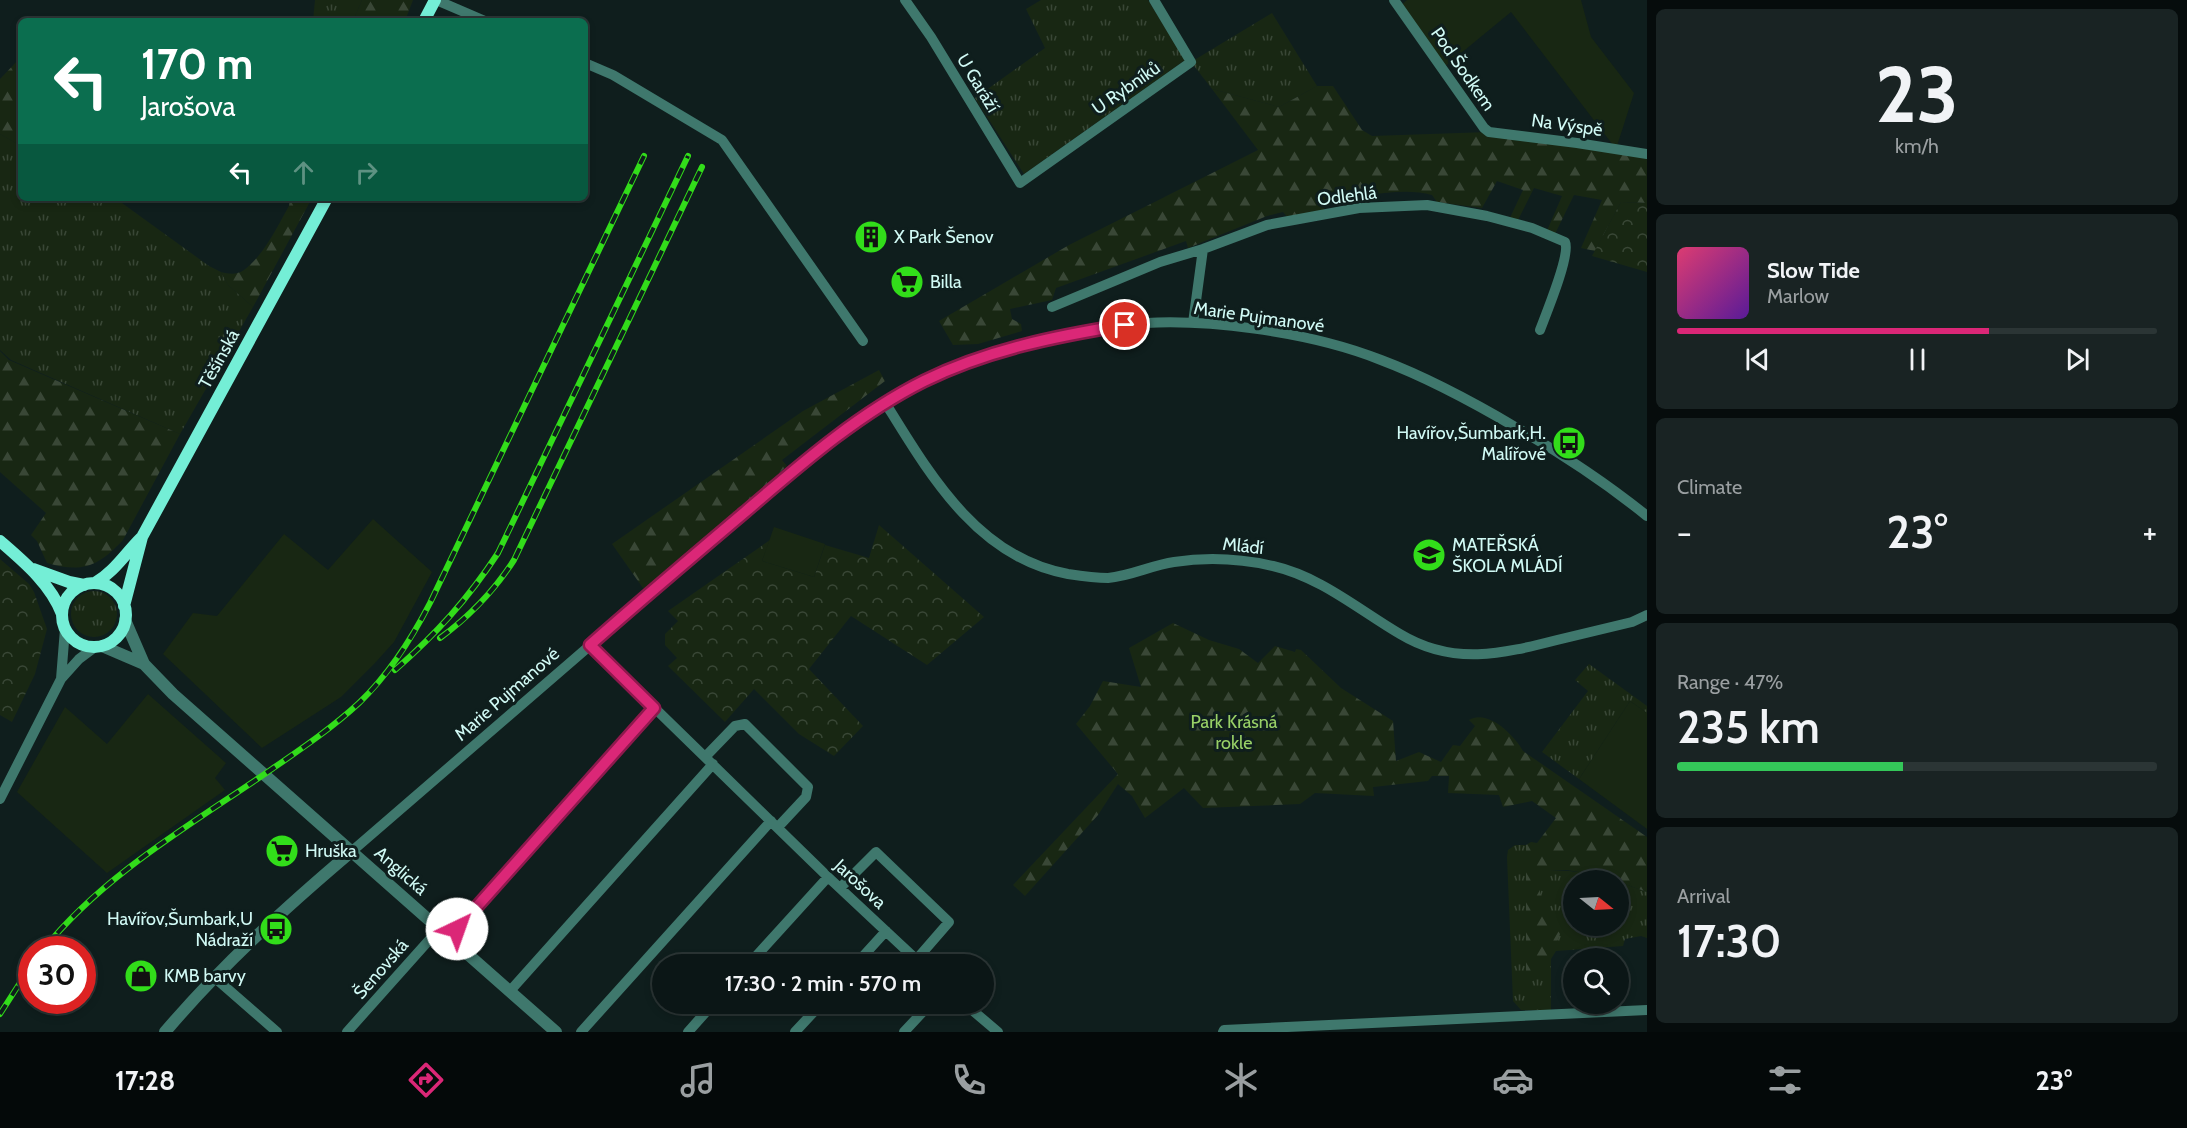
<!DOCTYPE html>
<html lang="en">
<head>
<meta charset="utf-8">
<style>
  :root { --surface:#0b1616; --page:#192323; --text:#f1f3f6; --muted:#9a9fa1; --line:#2b3535; --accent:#db2777 }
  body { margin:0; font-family:Cabin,sans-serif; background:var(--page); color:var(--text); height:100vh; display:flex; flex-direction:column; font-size:22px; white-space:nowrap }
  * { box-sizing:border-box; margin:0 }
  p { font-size:20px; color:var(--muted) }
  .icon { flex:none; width:33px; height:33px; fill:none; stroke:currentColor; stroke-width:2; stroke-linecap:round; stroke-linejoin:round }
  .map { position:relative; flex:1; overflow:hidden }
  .details { display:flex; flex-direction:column; gap:9px; padding:9px; background:#060c0c; width:540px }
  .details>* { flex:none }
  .banner { position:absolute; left:18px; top:18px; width:570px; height:183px; border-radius:9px; box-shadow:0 3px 9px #0003,0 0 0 2px var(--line); background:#0b6e4f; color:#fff; overflow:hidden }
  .needle { width:39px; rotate:108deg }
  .tools { position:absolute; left:1563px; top:870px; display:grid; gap:12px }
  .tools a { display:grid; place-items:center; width:66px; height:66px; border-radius:50%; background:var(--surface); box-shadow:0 3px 9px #0003,0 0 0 2px var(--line); font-size:30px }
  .speed { position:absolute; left:18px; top:936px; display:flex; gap:12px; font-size:30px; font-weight:700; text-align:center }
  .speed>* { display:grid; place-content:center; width:78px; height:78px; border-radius:50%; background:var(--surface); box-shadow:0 3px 9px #0003,0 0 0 2px var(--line); line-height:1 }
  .speed .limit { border:9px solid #d22; background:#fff; color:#111 }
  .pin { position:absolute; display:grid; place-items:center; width:51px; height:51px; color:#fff; margin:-26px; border:3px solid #fff; border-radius:50%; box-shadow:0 2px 6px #0007 }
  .me { position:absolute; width:66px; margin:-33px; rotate:42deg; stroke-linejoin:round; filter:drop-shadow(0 0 4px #0008) }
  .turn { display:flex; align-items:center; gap:21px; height:126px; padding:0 24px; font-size:27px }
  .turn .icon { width:78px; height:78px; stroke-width:2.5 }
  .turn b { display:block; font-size:42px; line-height:51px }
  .lanes { display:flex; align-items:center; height:57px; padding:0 24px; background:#0003; justify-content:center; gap:30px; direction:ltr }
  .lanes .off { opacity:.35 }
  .big { font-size:45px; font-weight:600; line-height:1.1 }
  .details .tile { flex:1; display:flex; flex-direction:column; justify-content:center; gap:9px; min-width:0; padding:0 21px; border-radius:9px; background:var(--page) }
  .details .dial { align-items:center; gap:0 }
  .dial b { font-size:78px; line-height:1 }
  .song { display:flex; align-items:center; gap:18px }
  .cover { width:72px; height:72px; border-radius:9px; background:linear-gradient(135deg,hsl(340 70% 55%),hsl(270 70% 35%)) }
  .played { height:6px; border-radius:3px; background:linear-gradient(90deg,var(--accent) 65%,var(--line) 65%) }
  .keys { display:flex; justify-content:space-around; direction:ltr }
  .heat { display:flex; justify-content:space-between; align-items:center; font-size:33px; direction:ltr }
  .charge { height:9px; border-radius:4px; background:linear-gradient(90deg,#34c759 47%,var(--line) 0) }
  .trip { position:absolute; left:652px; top:954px; width:342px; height:60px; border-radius:30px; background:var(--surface); box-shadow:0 3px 9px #0003,0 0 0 2px var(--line); font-weight:600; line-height:60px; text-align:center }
  .menu { display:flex; height:96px; justify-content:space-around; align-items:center; background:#040909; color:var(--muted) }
  .menu .icon { width:42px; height:42px }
  .menu .on { color:var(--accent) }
  .menu b { font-size:27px; color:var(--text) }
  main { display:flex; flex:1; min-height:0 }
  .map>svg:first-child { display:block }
  .grass { fill:url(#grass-tufts) }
  .forest { fill:url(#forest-firs) }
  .park { fill:url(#park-crowns) }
  .garden { fill:#182713 }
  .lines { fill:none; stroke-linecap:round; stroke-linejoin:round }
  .minor { stroke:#3f786d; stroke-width:10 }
  .tertiary { stroke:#3f786d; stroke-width:12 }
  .secondary { stroke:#74eed6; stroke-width:12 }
  .rail-casing { stroke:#32dd1a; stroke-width:6 }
  .rail { stroke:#0f1e1d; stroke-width:4; stroke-dasharray:11; stroke-linecap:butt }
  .route-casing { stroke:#8e194d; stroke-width:15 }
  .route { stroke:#db2777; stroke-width:10 }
  .labels { text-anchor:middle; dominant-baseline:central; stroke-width:6; stroke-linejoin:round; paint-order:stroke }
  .street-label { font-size:18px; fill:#d1faf5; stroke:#0f1e1d }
  .poi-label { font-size:18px; fill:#d1faf5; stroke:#0f1e1d; text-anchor:start }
  .park-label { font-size:18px; fill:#98d067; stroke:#0f1e1d }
</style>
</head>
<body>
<main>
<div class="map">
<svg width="1647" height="1032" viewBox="0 0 1647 1032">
  <defs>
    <pattern id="grass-tufts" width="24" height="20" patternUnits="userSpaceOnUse" patternTransform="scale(1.5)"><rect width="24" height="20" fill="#182713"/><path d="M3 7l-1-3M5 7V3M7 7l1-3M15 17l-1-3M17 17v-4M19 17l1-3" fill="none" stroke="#394736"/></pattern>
    <pattern id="forest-firs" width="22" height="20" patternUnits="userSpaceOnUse" patternTransform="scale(1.5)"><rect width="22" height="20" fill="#182713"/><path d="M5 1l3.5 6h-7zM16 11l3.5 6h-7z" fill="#394736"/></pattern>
    <pattern id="park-crowns" width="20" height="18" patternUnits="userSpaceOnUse" patternTransform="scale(1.5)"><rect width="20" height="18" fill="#182713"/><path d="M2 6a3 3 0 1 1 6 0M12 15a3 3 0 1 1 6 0" fill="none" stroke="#394736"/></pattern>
  </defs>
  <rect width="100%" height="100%" fill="#0f1e1d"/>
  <!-- grass -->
  <path class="grass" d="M315,0h47l-9,21h-40z
    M1041,0h107l37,60 -161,114 -49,-76 70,-50 -19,-39z
    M1272,13l45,73 -38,21 -67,-18 -21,-27z
    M0,134l21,12v52h94l94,68 12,6 7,13 25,22 -73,127 -169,-74 -11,-10z
    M71 614a23 23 0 1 1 46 0a23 23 0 1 1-46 0Z
    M1589,664l58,42v7l-17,-12 -51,78 -37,-27 46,-61 -13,-11z
    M1515,845h11v140l14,-71v-44c25,0 50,2 74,10h-40v46h44l1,-44 28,10v46l-6,-2 -16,3 -2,7 -67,5 -5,8v51h-30l-8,-9 -6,-144 1,-7z"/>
  <!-- forest -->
  <path class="forest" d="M362,0h51l-8,21h-52z
    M21,57v89l-21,-12v-55z
    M1317,86h16l29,44 10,6 117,-4 158,22v49l-26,-1 -26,49 -14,-3 21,-48 -28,-5 -20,41 -8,-3 16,-37 -28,-8 -18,36 -8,-2 15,-32 -26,-9 -15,27 -45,-6 -5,-7c-31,-9 -76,3 -108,8v8l-35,8 -6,-7 -16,4 -79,32 -2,-7 -130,47 -4,12 -42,9 2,10 9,5 1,7 -44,13 -25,1 -14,-24 130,-76 189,-95 -46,-61 67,18z
    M290,198h22l-59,109 -25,-22 -7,-13c8,2 16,3 23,-2 20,-15 33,-43 45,-64z
    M0,351l9,9 171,74 -57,106c-25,27 -41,33 -76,23l-10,-22 -6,-6 15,-22 -46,-41z
    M879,370l6,11 -103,79 5,6 -142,125 -33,-47 191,-133z
    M1173,623l36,17 30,9 19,14 17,-17 20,6 1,-3 5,1 40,38 52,33 3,40 23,-9 22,10 12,-17 7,1 15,-20 -6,-6c19,-11 45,15 54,31l124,86v55l-44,-16 -36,-6h-27v44l11,-1 11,15c-7,23 -18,42 -36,58v-141l5,-3 6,1 19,-25 -24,-17 -29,6 -4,-12 -51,-2 1,-17h-17l-4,5 -55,6 1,9 -59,-3 -15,11 -97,4 -19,-20 -39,30 -13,-22 -14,-12 -20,31 -73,81 -12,-11 105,-111 -42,-50 14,-18 13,-25 38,6 -12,-39z"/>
  <!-- park -->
  <path class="park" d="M1621,202l26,1v69l-55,-16z
    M879,525l105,92 -57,48 -76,-49 -42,53 54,57 -29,30 -35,-22 -45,-45 -29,33 -57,-56 9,-8 -12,-13v-11l13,-13 -10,-10 102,-71 -8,21 52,16 11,-32 44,13z
    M0,559l29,25 5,8 13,37 -12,45 -23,48 -12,-7z"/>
  <!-- garden -->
  <path class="garden" d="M1407,0h174l10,37 43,56 -18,56 -105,-137 -68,56 -45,-60z
    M373,519l59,53 -38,70 -19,21 -34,34 -79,51 -99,-94 30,-41 24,3 67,-82 44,36z
    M774,527l51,17 -11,33 -52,-16z
    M148,694l78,69 -11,15 10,12 -118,83 -90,-81 48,-85 42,37z
    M1630,701l17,12v116l-68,-50z"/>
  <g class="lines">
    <!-- minor -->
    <path class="minor" d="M436,0l49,21
      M905,0l26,37 89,146 171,-121 -37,-62
      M1394,0l90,128 5,4 88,11 70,11
      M585,63l28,12 109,65 141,201
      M1052,307l108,-45 43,-13 64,-24 92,-17 68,-3 60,11 45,12 33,14c6,12 -19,72 -25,88
      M1193,323l10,-74
      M886,404c44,71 92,154 182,170 13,2 27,4 40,4 23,-2 44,-13 66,-16 33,-5 68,-3 99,4 48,11 86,44 127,68 53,32 102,20 157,6 25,-6 50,-12 75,-18l15,-7
      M590,645l238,232 93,87
      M61,679l4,-50
      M706,756l29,-30 10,-2 63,63 -2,10 -28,30
      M0,799l61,-120 18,-20 16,-12
      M351,852l457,-395c38,-26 75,-55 116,-76 33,-16 69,-28 104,-37 31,-9 63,-15 95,-19 76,-9 188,7 258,35 48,18 92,42 136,68 45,26 89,55 130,88
      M840,888l36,-36 73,70 -33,38
      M450,938l204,-230
      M749,964l79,-87
      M856,964l30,-33
      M214,977l63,55
      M510,991l203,-227
      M965,1004l33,28
      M347,1032l92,-103
      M581,1032l190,-211
      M688,1032l25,-28
      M795,1032l26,-28
      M904,1032l26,-28
      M1223,1032l1,-2 423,-20"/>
    <!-- tertiary -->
    <path class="tertiary" d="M125,620l19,44
      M102,646l42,18 29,30 383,338
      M165,1032c56,-66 120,-124 186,-180"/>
    <!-- secondary -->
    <path class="secondary" d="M424,21l11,-21
      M0,541c23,20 51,43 62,73
      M33,569l36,13 15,3
      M95,583c19,-11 30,-29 46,-45
      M62 615a32 32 0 1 1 64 0a32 32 0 1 1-64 0Z
      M124,606l18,-69 185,-339"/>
    <defs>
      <path id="rail" d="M440,638c30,-22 54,-47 74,-78l188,-393
        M395,670c41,-36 73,-71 103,-117l190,-397
        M43,950c61,-76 149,-126 229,-181 29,-20 60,-41 87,-66 30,-29 52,-63 71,-100l214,-447
        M0,1014l32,-50"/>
    </defs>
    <!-- rail casing -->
    <use href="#rail" class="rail-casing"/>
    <!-- rail -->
    <use href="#rail" class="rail"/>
  </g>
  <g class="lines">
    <defs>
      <path id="route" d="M457,929l197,-221 -64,-63c51,-45 103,-89 155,-133 56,-48 113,-98 179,-131 63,-31 132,-45 201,-56"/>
    </defs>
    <!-- route casing -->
    <use href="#route" class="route-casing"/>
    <!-- route -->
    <use href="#route" class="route"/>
  </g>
  <!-- icons -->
  <defs>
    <symbol id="building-disc" viewBox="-11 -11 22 22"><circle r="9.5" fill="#32dd1a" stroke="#0f1e1d"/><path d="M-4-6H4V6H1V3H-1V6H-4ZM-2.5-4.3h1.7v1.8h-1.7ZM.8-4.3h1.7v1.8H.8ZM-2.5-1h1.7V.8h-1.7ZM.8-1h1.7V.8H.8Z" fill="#111"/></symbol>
    <symbol id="supermarket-disc" viewBox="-11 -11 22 22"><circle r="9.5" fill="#32dd1a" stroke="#0f1e1d"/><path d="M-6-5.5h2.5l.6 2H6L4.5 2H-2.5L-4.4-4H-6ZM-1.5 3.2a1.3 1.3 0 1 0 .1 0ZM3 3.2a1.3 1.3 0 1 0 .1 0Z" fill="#111"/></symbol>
    <symbol id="bus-disc" viewBox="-11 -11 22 22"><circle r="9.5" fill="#32dd1a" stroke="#0f1e1d"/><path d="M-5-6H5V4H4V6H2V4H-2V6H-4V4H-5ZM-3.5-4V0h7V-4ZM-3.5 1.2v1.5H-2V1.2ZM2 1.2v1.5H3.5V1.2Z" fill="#111"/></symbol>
    <symbol id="school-disc" viewBox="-11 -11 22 22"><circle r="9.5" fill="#32dd1a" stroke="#0f1e1d"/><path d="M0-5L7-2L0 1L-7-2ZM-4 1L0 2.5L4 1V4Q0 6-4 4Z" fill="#111"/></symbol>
    <symbol id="shop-disc" viewBox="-11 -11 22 22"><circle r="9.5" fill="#32dd1a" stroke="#0f1e1d"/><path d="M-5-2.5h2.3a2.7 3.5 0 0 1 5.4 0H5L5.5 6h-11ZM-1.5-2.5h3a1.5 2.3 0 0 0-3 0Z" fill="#111"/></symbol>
  </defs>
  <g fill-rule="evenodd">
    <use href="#building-disc" x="852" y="218" width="38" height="38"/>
    <use href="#supermarket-disc" x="888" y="263" width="38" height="38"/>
    <use href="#bus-disc" x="1550" y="424" width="38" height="38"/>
    <use href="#school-disc" x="1410" y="536" width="38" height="38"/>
    <use href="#supermarket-disc" x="263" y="832" width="38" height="38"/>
    <use href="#bus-disc" x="257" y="910" width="38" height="38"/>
    <use href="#shop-disc" x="122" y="957" width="38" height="38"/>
  </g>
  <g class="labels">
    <!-- street labels -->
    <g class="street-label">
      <text transform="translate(1463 69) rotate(55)">Pod Šodkem</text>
      <text transform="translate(978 83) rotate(59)">U Garáží</text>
      <text transform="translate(1126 88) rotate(-35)">U Rybníků</text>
      <text transform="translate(1567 125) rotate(8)">Na Výspě</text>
      <text transform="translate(1347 196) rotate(-7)">Odlehlá</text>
      <text transform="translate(1259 317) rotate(8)">Marie Pujmanové</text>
      <text transform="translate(219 359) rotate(-61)">Těšínská</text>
      <text transform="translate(1243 546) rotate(6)">Mládí</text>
      <text transform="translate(507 694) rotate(-41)">Marie Pujmanové</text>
      <text transform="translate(401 871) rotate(41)">Anglická</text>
      <text transform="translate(860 884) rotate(43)">Jarošova</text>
      <text transform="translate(381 969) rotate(-49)">Šenovská</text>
    </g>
    <!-- poi labels -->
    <g class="poi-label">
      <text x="894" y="237">X Park Šenov</text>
      <text x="930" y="282">Billa</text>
      <text x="1546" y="433" text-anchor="end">Havířov,Šumbark,H.<tspan x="1546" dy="21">Malířové</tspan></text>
      <text x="1452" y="545">MATEŘSKÁ<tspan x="1452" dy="21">ŠKOLA MLÁDÍ</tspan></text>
      <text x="305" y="851">Hruška</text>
      <text x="253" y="919" text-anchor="end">Havířov,Šumbark,U<tspan x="253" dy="21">Nádraží</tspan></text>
      <text x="164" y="976">KMB barvy</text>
    </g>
    <!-- park labels -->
    <g class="park-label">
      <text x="1234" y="722">Park Krásná<tspan x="1234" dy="21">rokle</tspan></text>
    </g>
  </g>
</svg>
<div class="tools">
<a><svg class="needle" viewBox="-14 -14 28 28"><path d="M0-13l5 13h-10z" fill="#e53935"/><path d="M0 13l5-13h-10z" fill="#9a9fa1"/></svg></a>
<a><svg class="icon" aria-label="search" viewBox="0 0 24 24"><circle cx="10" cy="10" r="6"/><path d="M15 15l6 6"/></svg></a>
</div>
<div class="speed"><div class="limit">30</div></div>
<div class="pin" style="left:1125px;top:325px;background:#d93025"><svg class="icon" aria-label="arrive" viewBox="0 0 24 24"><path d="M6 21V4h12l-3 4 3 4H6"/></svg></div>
<svg class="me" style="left:457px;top:929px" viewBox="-20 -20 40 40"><circle r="19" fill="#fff"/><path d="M0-13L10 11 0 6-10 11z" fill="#db2777"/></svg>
<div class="trip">17:30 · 2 min · 570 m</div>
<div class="banner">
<div class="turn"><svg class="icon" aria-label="left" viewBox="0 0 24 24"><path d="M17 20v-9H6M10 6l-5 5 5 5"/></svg><div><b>170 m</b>Jarošova</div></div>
<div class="lanes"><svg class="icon" aria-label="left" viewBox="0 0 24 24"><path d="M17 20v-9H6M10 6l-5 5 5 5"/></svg><svg class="icon off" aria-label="ahead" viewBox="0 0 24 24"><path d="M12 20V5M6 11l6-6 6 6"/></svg><svg class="icon off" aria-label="right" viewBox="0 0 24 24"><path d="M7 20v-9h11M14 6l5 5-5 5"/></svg></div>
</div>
</div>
<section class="details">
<div class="tile dial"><b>23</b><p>km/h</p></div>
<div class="tile">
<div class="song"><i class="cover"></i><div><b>Slow Tide</b><p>Marlow</p></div></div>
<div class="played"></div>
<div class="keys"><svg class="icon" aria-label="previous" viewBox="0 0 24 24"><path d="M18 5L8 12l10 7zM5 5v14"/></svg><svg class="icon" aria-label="pause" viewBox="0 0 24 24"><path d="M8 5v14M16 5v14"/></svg><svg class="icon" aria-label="next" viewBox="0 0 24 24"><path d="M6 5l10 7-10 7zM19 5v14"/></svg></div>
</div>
<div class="tile"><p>Climate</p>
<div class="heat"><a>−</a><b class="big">23°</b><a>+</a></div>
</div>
<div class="tile"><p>Range · 47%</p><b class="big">235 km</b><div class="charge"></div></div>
<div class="tile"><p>Arrival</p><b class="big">17:30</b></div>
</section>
</main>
<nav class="menu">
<b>17:28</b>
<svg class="icon on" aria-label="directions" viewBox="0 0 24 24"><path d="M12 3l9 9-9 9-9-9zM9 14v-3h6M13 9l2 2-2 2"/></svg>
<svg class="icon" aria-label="music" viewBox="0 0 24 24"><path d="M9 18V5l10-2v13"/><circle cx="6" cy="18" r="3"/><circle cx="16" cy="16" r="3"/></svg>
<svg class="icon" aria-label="phone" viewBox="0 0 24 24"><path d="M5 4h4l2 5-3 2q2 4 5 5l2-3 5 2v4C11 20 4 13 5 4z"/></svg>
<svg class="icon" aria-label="climate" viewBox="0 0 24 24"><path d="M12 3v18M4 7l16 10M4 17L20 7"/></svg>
<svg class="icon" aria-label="car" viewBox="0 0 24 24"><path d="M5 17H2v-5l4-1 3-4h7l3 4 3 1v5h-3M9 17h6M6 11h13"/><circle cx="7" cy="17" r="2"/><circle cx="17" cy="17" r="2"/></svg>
<svg class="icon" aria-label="filters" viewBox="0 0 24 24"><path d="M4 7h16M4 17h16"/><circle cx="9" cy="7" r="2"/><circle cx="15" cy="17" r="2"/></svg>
<b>23°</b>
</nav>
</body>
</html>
